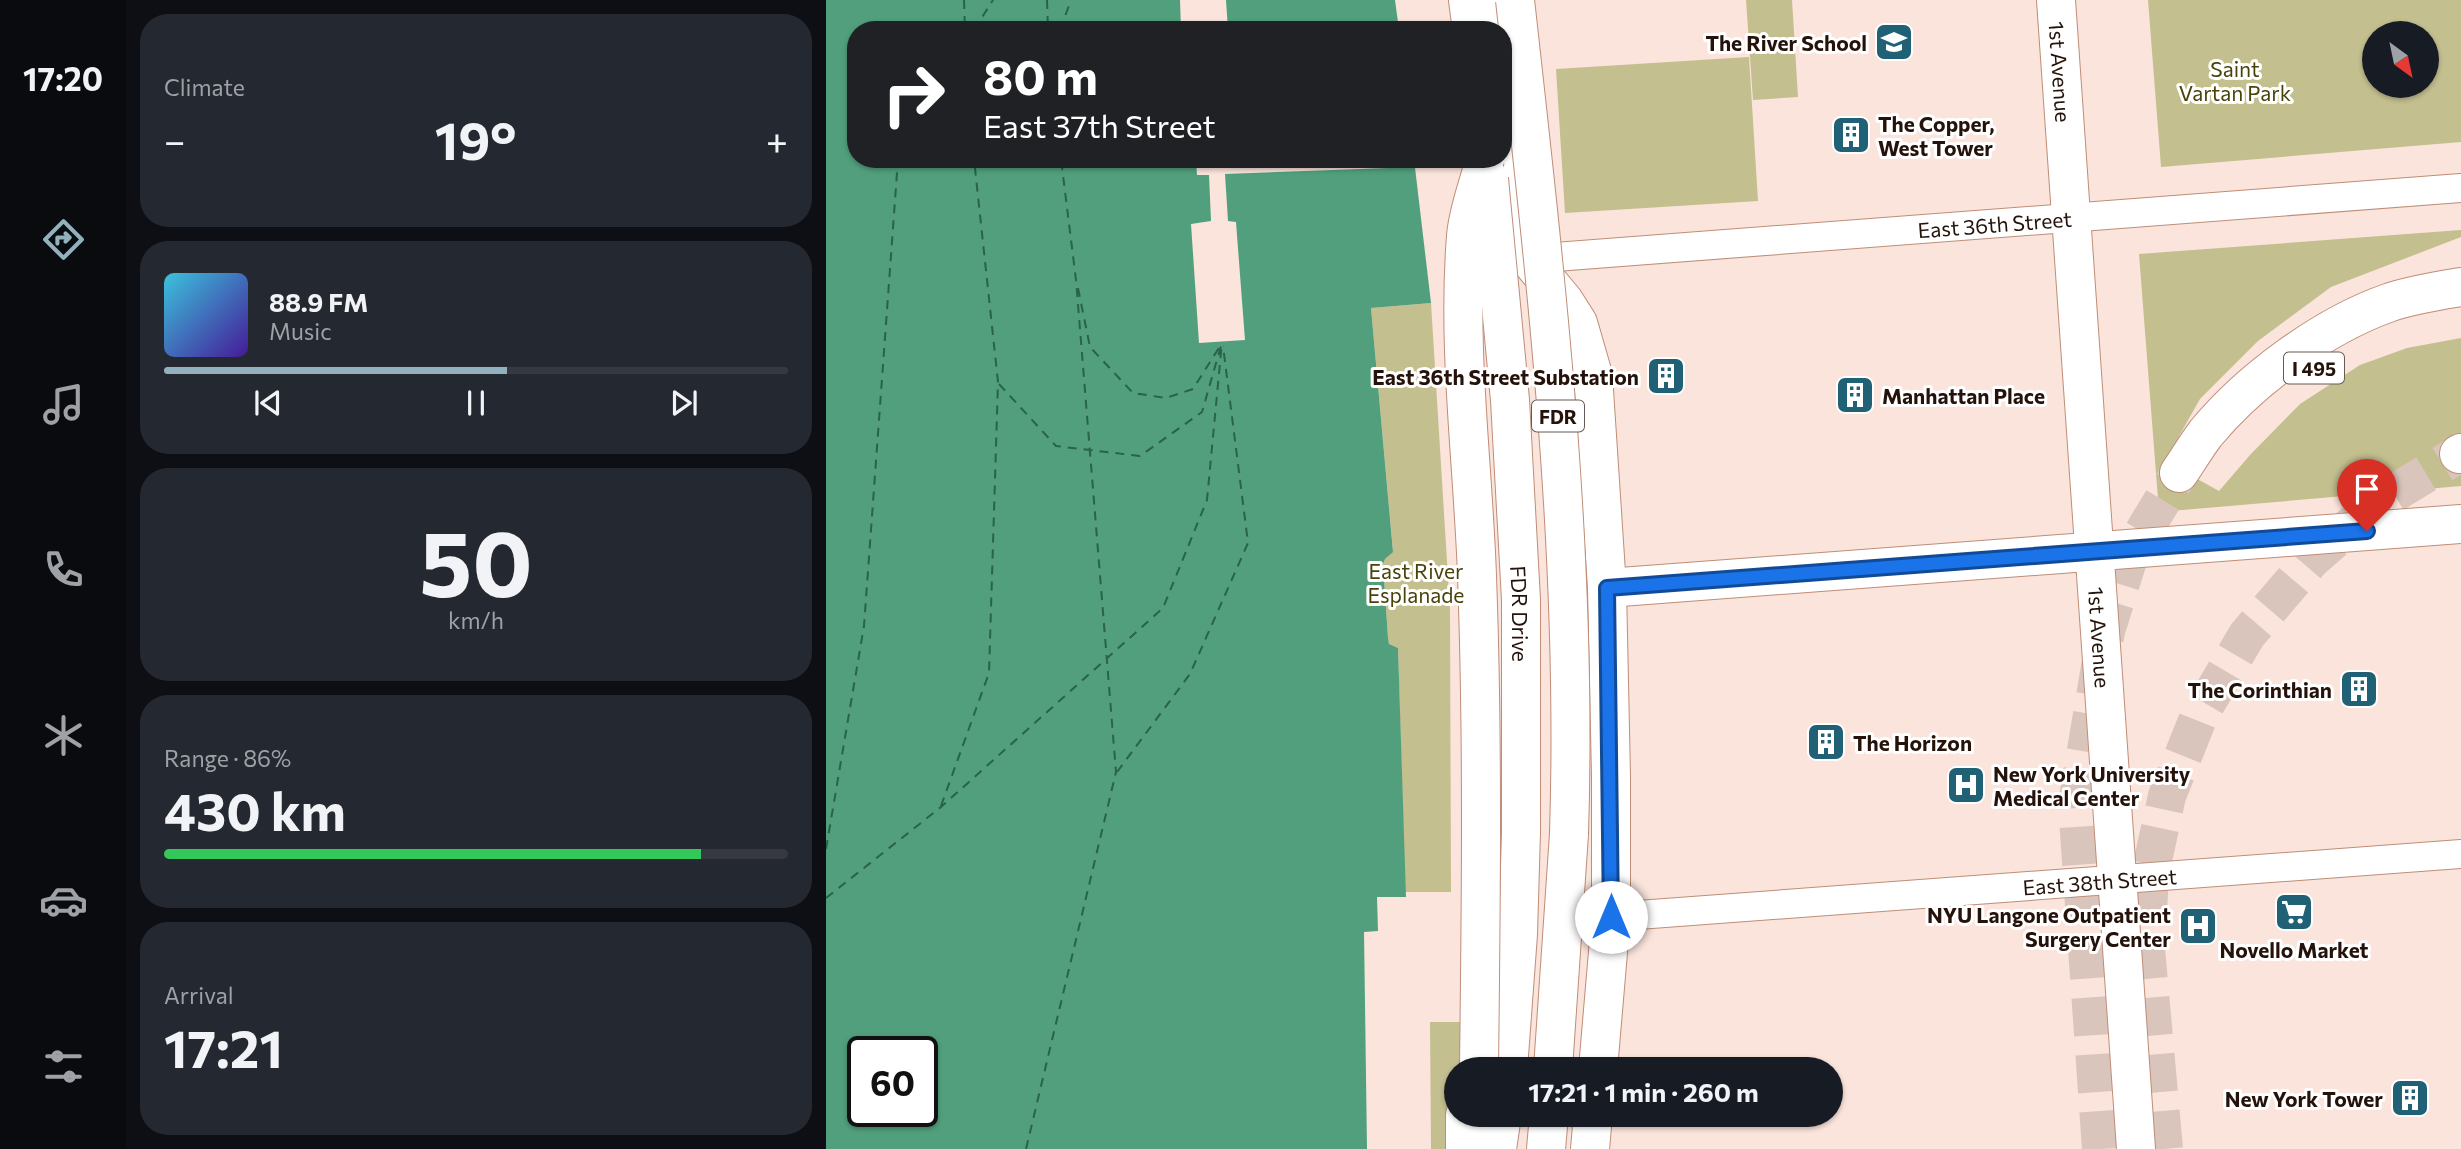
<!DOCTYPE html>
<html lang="en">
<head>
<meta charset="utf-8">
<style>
  :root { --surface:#171b24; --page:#242831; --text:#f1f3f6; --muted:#9ea1a6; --line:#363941; --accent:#93b1bc }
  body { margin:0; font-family:Commissioner,sans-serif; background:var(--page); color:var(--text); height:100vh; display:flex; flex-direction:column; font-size:26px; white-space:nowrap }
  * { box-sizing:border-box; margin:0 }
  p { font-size:23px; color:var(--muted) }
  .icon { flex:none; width:38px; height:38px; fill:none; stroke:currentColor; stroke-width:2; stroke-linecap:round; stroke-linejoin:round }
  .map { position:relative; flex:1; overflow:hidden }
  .sheet { display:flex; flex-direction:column; gap:14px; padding:14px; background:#0d0f14; width:700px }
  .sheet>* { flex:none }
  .banner { position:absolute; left:21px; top:21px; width:665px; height:147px; border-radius:28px; box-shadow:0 2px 5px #0004; background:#202124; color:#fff; overflow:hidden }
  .needle { width:46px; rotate:147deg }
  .tools { position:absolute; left:1536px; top:21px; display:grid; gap:14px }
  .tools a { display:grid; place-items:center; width:77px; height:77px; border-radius:50%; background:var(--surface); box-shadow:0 2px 5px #0004; font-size:35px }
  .speed { position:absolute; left:21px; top:1036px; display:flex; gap:14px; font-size:35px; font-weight:700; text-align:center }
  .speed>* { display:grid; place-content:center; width:91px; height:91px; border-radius:50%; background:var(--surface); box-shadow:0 2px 5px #0004; line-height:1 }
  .speed .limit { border:4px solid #111; border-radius:10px; background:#fff; color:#111 }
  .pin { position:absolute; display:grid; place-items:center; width:60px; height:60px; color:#fff; margin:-72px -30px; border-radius:50% 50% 50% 0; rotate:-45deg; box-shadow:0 0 7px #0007 }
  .pin .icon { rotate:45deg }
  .me { position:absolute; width:77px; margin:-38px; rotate:0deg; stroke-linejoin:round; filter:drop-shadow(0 0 5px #0008) }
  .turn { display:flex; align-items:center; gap:24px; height:147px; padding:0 21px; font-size:32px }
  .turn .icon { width:91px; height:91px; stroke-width:2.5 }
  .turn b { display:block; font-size:49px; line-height:60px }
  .big { font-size:52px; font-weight:700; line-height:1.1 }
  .sheet .widget { flex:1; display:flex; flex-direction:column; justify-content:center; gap:10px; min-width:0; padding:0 24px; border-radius:28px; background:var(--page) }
  .sheet .dial { align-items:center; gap:0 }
  .dial b { font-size:91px; line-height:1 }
  .song { display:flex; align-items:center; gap:21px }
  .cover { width:84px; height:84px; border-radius:10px; background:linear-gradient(135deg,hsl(190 70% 55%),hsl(260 70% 35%)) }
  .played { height:7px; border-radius:4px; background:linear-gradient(90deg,var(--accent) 55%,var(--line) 55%) }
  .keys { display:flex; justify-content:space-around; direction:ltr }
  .heat { display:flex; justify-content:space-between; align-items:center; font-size:38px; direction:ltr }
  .charge { height:10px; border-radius:5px; background:linear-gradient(90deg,#34c759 86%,var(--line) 0) }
  .trip { position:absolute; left:618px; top:1057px; width:399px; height:70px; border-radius:35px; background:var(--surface); box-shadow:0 2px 5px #0004; font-weight:700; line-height:70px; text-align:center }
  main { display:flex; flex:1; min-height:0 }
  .tab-bar { display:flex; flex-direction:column; width:126px; justify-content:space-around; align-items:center; background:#090b0e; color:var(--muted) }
  .tab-bar .icon { width:49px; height:49px }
  .tab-bar .current { color:var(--accent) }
  .tab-bar b { font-size:32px; color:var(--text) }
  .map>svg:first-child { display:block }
  .green { fill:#c4bf8f; fill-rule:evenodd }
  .water { fill:#519f7d; fill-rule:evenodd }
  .pier { fill:#fae4db }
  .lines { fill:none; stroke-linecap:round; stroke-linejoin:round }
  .ferry { stroke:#28634a; stroke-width:2; stroke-dasharray:9 7; stroke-linecap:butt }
  .motorway-tunnel { stroke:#dac5bc; stroke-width:38; stroke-dasharray:38 19; stroke-linecap:butt }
  .minor-casing { stroke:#bf8d78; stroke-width:30 }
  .secondary-casing { stroke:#bf8d78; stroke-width:40 }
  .primary-casing { stroke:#bf8d78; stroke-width:40 }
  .motorway-casing { stroke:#bf8d78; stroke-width:40 }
  .minor { stroke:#fff; stroke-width:28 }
  .secondary { stroke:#fff; stroke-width:38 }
  .primary { stroke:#fff; stroke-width:38 }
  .motorway { stroke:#fff; stroke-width:38 }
  .motorway-bridge-casing { stroke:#bf8d78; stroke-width:40; stroke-linecap:butt }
  .motorway-bridge { stroke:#fff; stroke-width:38 }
  .route-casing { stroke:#114b97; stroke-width:18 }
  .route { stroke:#1a73e8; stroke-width:12 }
  .labels { text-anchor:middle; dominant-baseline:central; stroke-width:6; stroke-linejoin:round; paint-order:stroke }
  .shield { fill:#fff; stroke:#665a54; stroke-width:2 }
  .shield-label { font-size:19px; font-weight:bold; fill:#25130b }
  .poi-label { font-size:21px; font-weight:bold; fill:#25130b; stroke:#fff; text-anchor:end }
  .park-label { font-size:21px; fill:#494309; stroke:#fff }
  .street-label { font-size:21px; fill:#25130b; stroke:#fff }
</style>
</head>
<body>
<main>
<nav class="tab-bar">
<b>17:20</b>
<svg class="icon current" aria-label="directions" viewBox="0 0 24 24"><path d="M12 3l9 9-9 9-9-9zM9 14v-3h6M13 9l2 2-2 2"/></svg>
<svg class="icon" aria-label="music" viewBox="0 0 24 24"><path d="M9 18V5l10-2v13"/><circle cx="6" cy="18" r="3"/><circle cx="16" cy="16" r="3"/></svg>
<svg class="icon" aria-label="phone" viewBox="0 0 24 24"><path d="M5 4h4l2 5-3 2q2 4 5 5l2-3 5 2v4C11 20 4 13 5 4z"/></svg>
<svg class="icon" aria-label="climate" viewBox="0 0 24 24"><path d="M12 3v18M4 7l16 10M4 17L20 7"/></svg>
<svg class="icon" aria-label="car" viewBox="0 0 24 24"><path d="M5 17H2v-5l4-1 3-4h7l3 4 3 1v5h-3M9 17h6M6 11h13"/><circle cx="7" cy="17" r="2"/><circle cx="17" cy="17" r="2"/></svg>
<svg class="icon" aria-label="filters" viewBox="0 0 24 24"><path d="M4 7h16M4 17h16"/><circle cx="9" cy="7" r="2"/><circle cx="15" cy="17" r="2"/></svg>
</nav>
<section class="sheet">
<div class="widget"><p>Climate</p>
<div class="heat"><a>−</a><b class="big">19°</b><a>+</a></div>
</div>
<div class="widget">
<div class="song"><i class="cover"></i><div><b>88.9 FM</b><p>Music</p></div></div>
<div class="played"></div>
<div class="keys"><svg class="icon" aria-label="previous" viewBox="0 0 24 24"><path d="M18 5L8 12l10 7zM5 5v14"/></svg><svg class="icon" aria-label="pause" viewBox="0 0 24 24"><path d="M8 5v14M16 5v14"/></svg><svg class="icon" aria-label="next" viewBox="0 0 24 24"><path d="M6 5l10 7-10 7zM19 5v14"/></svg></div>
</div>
<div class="widget dial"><b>50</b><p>km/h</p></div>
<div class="widget"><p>Range · 86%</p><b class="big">430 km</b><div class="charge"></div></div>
<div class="widget"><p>Arrival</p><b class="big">17:21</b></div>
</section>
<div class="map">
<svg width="1635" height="1149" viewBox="0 0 1635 1149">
  <rect width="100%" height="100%" fill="#fae4db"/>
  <!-- green -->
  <path class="green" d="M920,0h46l6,97 -45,3z
    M1322,0h313v142l-300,25zM1549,33h52v53h-52z
    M923,57l9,144 -193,12 -9,-144z
    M1635,230v7l-130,50 -73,54 -58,58 -35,62 54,30 31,-36 50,-51 60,-39 47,-17 54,-10v95l-20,14 20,16v23l-302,26 -20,-258z
    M605,303l19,307 1,282h-46l-7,-244 -9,-4 -1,-6 -5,-74 2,-5 8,-8 -22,-243z
    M604,1022h31v47h-5v46l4,34h-29z"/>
  <!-- water -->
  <path class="water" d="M0,0h569l4,30h-543v129h558l17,144 -60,5 22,244 -8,7 -2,5 5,74 1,6 9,4 8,249h-29l1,34 -14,1 3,217h-541zM37,1052h59v59h-59z"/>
  <!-- pier -->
  <path class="pier" d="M354,0h46l2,30h-47z
    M370,159h218l1,8 -190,7 3,47 8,1 9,118 -46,3 -8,-119 20,-3 -2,-46h-12z"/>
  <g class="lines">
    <!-- ferry -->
    <path class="ferry" d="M138,0l1,30
      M221,0l1,30
      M148,30l19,-30
      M234,30l11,-30
      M252,288l12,59 43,46 33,5 27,-9 29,-46
      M173,384l57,62 84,10 62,-44 19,-66
      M291,772l73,-98 58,-131 -25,-197
      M115,806l48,-133 9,-291 -24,-223
      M0,849l38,-223 34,-467
      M0,898l115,-91 222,-199 44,-108 15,-158
      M200,1149l90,-377 -40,-492 -15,-121"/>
    <!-- motorway-tunnel -->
    <path class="motorway-tunnel" d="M1275,1149l-24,-345 29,-173 24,-77 49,-81
      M1338,1149l-18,-200 4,-75 17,-78 32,-80 48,-81 64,-75 65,-56 83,-50"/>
    <defs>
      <g id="minor">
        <path id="s1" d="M703,259l932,-71"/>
        <path id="s2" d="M785,917l850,-63"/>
      </g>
      <path id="secondary" d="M781,588l854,-64"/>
      <g id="primary">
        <path d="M664,0l3,30"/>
        <path id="s3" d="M1230,0l80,1149"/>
        <path d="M677,119l17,124 9,16 35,42 14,22 15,52 14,213 4,189v140l-13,152"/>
        <path d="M764,1149l3,-34"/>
      </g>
      <path id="motorway" d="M642,0l4,30
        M1633,454l2,-1
        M1353,473c9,-13 17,-27 27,-40 44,-53 117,-107 182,-130 23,-8 49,-12 73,-16
        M682,1069l10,-135 3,-102
        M727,1069l16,-235
        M639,1149v-34
        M671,1149l5,-34
        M720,1149l3,-34"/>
    </defs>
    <!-- minor casing -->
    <use href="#minor" class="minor-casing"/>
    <!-- secondary casing -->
    <use href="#secondary" class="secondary-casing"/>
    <!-- primary casing -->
    <use href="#primary" class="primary-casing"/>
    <!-- motorway casing -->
    <use href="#motorway" class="motorway-casing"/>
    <!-- minor -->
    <use href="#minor" class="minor"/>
    <!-- secondary -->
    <use href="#secondary" class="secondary"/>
    <!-- primary -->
    <use href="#primary" class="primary"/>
    <!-- motorway -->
    <use href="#motorway" class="motorway"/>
    <defs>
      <g id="motorway-bridge">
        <path d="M689,0c31,279 63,552 54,834"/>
        <path id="s4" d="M663,179l21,221 11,200v232"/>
        <path d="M653,1069c2,-164 4,-329 -2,-493 -4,-113 -20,-227 -11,-340 2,-25 13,-52 19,-77"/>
      </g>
    </defs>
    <!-- motorway-bridge casing -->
    <use href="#motorway-bridge" class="motorway-bridge-casing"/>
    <!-- motorway-bridge -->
    <use href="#motorway-bridge" class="motorway-bridge"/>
  </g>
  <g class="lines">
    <defs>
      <path id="route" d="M785,917l-4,-329 760,-57"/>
    </defs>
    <!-- route casing -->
    <use href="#route" class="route-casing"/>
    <!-- route -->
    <use href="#route" class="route"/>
  </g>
  <!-- icons -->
  <defs>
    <symbol id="school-square" viewBox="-11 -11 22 22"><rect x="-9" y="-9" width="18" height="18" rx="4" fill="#216176" stroke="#fff"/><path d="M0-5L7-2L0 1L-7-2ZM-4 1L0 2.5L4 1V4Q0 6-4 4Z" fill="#fff"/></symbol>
    <symbol id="building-square" viewBox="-11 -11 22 22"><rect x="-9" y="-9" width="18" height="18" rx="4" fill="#216176" stroke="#fff"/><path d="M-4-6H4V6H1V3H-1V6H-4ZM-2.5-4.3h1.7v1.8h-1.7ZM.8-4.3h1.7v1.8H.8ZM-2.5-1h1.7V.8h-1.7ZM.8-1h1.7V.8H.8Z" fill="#fff"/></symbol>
    <symbol id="hospital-square" viewBox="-11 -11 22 22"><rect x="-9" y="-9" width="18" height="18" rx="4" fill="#216176" stroke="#fff"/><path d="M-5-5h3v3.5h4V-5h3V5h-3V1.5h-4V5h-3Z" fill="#fff"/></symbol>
    <symbol id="supermarket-square" viewBox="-11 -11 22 22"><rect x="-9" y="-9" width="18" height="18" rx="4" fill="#216176" stroke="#fff"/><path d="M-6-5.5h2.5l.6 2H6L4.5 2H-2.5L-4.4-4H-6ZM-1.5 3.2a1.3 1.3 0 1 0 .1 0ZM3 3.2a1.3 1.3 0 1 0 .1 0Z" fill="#fff"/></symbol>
  </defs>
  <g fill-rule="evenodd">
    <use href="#school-square" x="1046" y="20" width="44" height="44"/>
    <use href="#building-square" x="1003" y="113" width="44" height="44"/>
    <use href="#building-square" x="818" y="354" width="44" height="44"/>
    <use href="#building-square" x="1007" y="373" width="44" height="44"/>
    <use href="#building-square" x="1511" y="667" width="44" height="44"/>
    <use href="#building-square" x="978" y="720" width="44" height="44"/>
    <use href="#hospital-square" x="1118" y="763" width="44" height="44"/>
    <use href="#supermarket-square" x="1446" y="890" width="44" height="44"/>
    <use href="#hospital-square" x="1350" y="904" width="44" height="44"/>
    <use href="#building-square" x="1562" y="1076" width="44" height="44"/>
  </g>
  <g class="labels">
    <!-- shield labels -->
    <g class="shield">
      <rect x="1458" y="352.5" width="60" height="31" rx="5"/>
      <rect x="706" y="400.5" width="52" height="31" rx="5"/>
    </g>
    <g class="shield-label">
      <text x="1488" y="368">I 495</text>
      <text x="732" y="416">FDR</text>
    </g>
    <!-- poi labels -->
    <g class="poi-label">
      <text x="1041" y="42">The River School</text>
      <text x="1052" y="123" text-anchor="start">The Copper,<tspan x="1052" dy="24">West Tower</tspan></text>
      <text x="813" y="376">East 36th Street Substation</text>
      <text x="1056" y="395" text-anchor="start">Manhattan Place</text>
      <text x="1506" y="689">The Corinthian</text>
      <text x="1027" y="742" text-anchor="start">The Horizon</text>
      <text x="1167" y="773" text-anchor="start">New York University<tspan x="1167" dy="24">Medical Center</tspan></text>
      <text x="1345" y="914">NYU Langone Outpatient<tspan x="1345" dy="24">Surgery Center</tspan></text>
      <text x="1468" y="949" text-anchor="middle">Novello Market</text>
      <text x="1557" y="1098">New York Tower</text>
    </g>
    <!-- park labels -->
    <g class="park-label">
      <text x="1409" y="68">Saint<tspan x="1409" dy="24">Vartan Park</tspan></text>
      <text x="590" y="570">East River<tspan x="590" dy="24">Esplanade</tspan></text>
    </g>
    <!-- street labels -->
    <g class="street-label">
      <text stroke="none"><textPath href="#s3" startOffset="72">1st Avenue</textPath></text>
      <text stroke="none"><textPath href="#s1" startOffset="467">East 36th Street</textPath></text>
      <text stroke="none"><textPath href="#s4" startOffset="436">FDR Drive</textPath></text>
      <text stroke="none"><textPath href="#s3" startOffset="639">1st Avenue</textPath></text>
      <text stroke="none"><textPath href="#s2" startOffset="490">East 38th Street</textPath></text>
    </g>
  </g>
</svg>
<div class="tools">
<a><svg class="needle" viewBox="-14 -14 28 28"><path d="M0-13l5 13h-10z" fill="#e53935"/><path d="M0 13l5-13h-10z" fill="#9ea1a6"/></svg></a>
</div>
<div class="speed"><div class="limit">60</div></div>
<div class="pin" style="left:1541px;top:531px;background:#d93025"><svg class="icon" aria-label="arrive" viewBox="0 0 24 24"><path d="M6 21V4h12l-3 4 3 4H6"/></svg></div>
<svg class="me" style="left:785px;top:917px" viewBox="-20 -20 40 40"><circle r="19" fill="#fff"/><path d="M0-13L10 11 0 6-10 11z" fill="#1a73e8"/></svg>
<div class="trip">17:21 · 1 min · 260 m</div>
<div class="banner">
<div class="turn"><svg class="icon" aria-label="right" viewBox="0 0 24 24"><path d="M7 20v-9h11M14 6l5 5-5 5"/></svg><div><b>80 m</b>East 37th Street</div></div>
</div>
</div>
</main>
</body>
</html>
